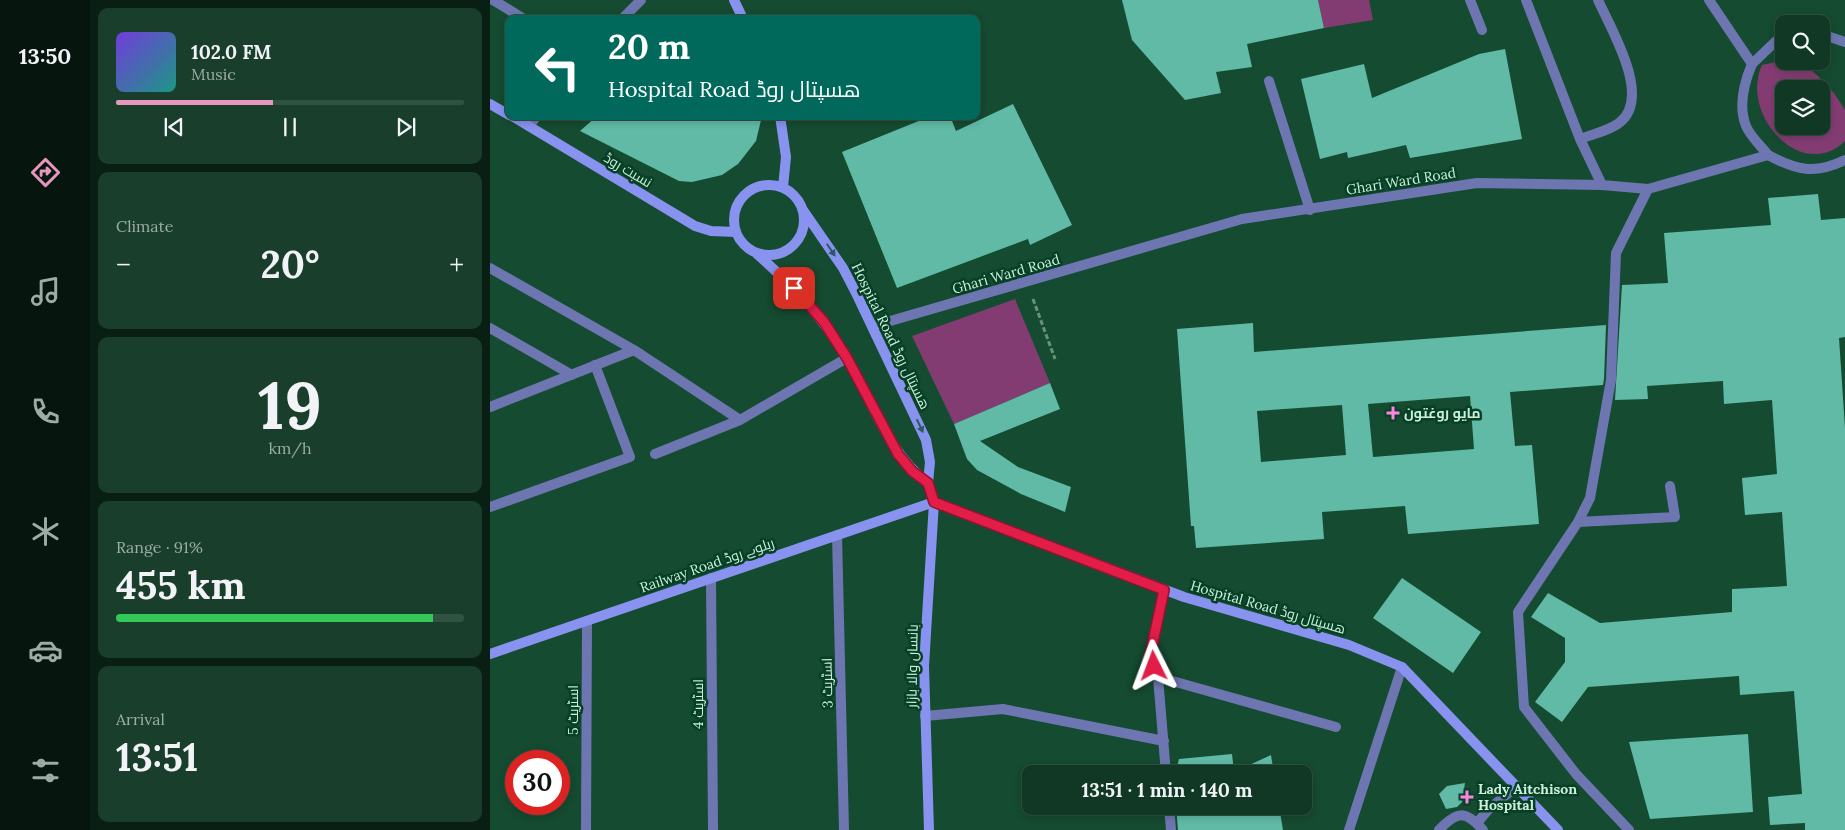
<!DOCTYPE html>
<html lang="en">
<head>
<meta charset="utf-8">
<style>
  :root { --surface:#103824; --page:#193f2c; --text:#f1f3f6; --muted:#9caca6; --line:#305241; --accent:#e797bd }
  body { margin:0; font-family:Lora,Cairo,serif; background:var(--page); color:var(--text); height:100vh; display:flex; flex-direction:column; font-size:19px; white-space:nowrap }
  * { box-sizing:border-box; margin:0 }
  p { font-size:16px; color:var(--muted) }
  .icon { flex:none; width:28px; height:28px; fill:none; stroke:currentColor; stroke-width:2; stroke-linecap:round; stroke-linejoin:round }
  .map { position:relative; flex:1; overflow:hidden }
  .drawer { display:flex; flex-direction:column; gap:8px; padding:8px; background:#091f14; width:400px }
  .drawer>* { flex:none }
  .top-card { position:absolute; left:15px; top:15px; width:475px; height:105px; border-radius:10px; box-shadow:0 2px 8px #0003,0 0 0 1px var(--line); background:#00695c; color:#fff; overflow:hidden }
  .buttons { position:absolute; left:1285px; top:15px; display:grid; gap:10px }
  .buttons a { display:grid; place-items:center; width:55px; height:55px; border-radius:10px; background:var(--surface); box-shadow:0 2px 8px #0003,0 0 0 1px var(--line); font-size:25px }
  .speed { position:absolute; left:15px; top:750px; display:flex; gap:10px; font-size:25px; font-weight:700; text-align:center }
  .speed>* { display:grid; place-content:center; width:65px; height:65px; border-radius:50%; background:var(--surface); box-shadow:0 2px 8px #0003,0 0 0 1px var(--line); line-height:1 }
  .speed .limit { border:8px solid #d22; background:#fff; color:#111 }
  .pin { position:absolute; display:grid; place-items:center; width:42px; height:42px; color:#fff; margin:-21px; border-radius:10px; box-shadow:0 2px 8px #0006 }
  .me { position:absolute; width:55px; margin:-28px; rotate:357deg; stroke-linejoin:round; filter:drop-shadow(0 0 4px #0008) }
  .turn { display:flex; align-items:center; gap:18px; height:105px; padding:0 20px; font-size:22px }
  .turn .icon { width:65px; height:65px; stroke-width:2.5 }
  .turn b { display:block; font-size:35px; line-height:42px }
  .big { font-size:38px; font-weight:800; line-height:1.1 }
  .drawer .tile { flex:1; display:flex; flex-direction:column; justify-content:center; gap:8px; min-width:0; padding:0 18px; border-radius:10px; background:var(--page) }
  .drawer .dial { align-items:center; gap:0 }
  .dial b { font-size:65px; line-height:1 }
  .song { display:flex; align-items:center; gap:15px }
  .cover { width:60px; height:60px; border-radius:8px; background:linear-gradient(135deg,hsl(260 70% 55%),hsl(170 70% 35%)) }
  .played { height:5px; border-radius:2px; background:linear-gradient(90deg,var(--accent) 45%,var(--line) 45%) }
  .keys { display:flex; justify-content:space-around; direction:ltr }
  .heat { display:flex; justify-content:space-between; align-items:center; font-size:28px; direction:ltr }
  .charge { height:8px; border-radius:4px; background:linear-gradient(90deg,#34c759 91%,var(--line) 0) }
  .trip { position:absolute; left:532px; top:765px; width:290px; height:50px; border-radius:10px; background:var(--surface); box-shadow:0 2px 8px #0003,0 0 0 1px var(--line); font-weight:800; line-height:50px; text-align:center }
  main { display:flex; flex:1; min-height:0 }
  .menu { display:flex; flex-direction:column; width:90px; justify-content:space-around; align-items:center; background:#06160e; color:var(--muted) }
  .menu .icon { width:35px; height:35px }
  .menu .on { color:var(--accent) }
  .menu b { font-size:22px; color:var(--text) }
  .map>svg:first-child { display:block }
  .green { fill:#833c72; fill-rule:evenodd }
  .building { fill:#60baa6; fill-rule:evenodd }
  .lines { fill:none; stroke-linecap:round; stroke-linejoin:round }
  .path { stroke:#66937a; stroke-width:3; stroke-dasharray:5 2.5; stroke-linecap:butt }
  .lane { stroke:#6e76b1; stroke-width:10 }
  .street { stroke:#6e76b1; stroke-width:10 }
  .secondary { stroke:#8892ef; stroke-width:10 }
  .oneway { fill:#2d5962 }
  .route-casing { stroke:#92132f; stroke-width:12 }
  .route { stroke:#e11d48; stroke-width:9 }
  .poi-dot { fill:#fe85df; stroke:#064026; stroke-width:2 }
  .labels { text-anchor:middle; dominant-baseline:central; stroke-width:5; stroke-linejoin:round; paint-order:stroke }
  .street-label { font-size:14px; fill:#cdefda; stroke:#064026 }
  .poi-label { font-size:14px; font-weight:bold; fill:#cdefda; stroke:#064026; text-anchor:start }
</style>
</head>
<body>
<main>
<nav class="menu">
<b>13:50</b>
<svg class="icon on" aria-label="directions" viewBox="0 0 24 24"><path d="M12 3l9 9-9 9-9-9zM9 14v-3h6M13 9l2 2-2 2"/></svg>
<svg class="icon" aria-label="music" viewBox="0 0 24 24"><path d="M9 18V5l10-2v13"/><circle cx="6" cy="18" r="3"/><circle cx="16" cy="16" r="3"/></svg>
<svg class="icon" aria-label="phone" viewBox="0 0 24 24"><path d="M5 4h4l2 5-3 2q2 4 5 5l2-3 5 2v4C11 20 4 13 5 4z"/></svg>
<svg class="icon" aria-label="climate" viewBox="0 0 24 24"><path d="M12 3v18M4 7l16 10M4 17L20 7"/></svg>
<svg class="icon" aria-label="car" viewBox="0 0 24 24"><path d="M5 17H2v-5l4-1 3-4h7l3 4 3 1v5h-3M9 17h6M6 11h13"/><circle cx="7" cy="17" r="2"/><circle cx="17" cy="17" r="2"/></svg>
<svg class="icon" aria-label="filters" viewBox="0 0 24 24"><path d="M4 7h16M4 17h16"/><circle cx="9" cy="7" r="2"/><circle cx="15" cy="17" r="2"/></svg>
</nav>
<section class="drawer">
<div class="tile">
<div class="song"><i class="cover"></i><div><b>102.0 FM</b><p>Music</p></div></div>
<div class="played"></div>
<div class="keys"><svg class="icon" aria-label="previous" viewBox="0 0 24 24"><path d="M18 5L8 12l10 7zM5 5v14"/></svg><svg class="icon" aria-label="pause" viewBox="0 0 24 24"><path d="M8 5v14M16 5v14"/></svg><svg class="icon" aria-label="next" viewBox="0 0 24 24"><path d="M6 5l10 7-10 7zM19 5v14"/></svg></div>
</div>
<div class="tile"><p>Climate</p>
<div class="heat"><a>−</a><b class="big">20°</b><a>+</a></div>
</div>
<div class="tile dial"><b>19</b><p>km/h</p></div>
<div class="tile"><p>Range · 91%</p><b class="big">455 km</b><div class="charge"></div></div>
<div class="tile"><p>Arrival</p><b class="big">13:51</b></div>
</section>
<div class="map">
<svg width="1355" height="830" viewBox="0 0 1355 830">
  <rect width="100%" height="100%" fill="#154b30"/>
  <!-- green -->
  <path class="green" d="M828,0h51l4,20 -49,8z
    M1294,60l21,5 13,11 16,17 11,17v31c-43,42 -106,-26 -83,-76zM1294,89h37v37h-37z
    M525,299l35,84 -96,41 -42,-88z"/>
  <!-- building -->
  <path class="building" d="M632,0h196l6,28 -77,16 5,23 -36,5 5,21 -36,7 -53,-60z
    M1015,49l17,90 -112,19 -4,-13 -58,13 -1,-6 -27,7 -19,-80 63,-15 8,34 107,-44z
    M523,104l59,121 -42,20 -2,-6 -131,49 -55,-136 89,-36h19l6,15z
    M107,116h165l-6,25 -18,23 -16,11 -30,7 -13,-1 -99,-50z
    M1328,194l3,26 24,-2v119l-6,1 6,90v402h-40v-7l-35,2 -2,-28 34,-3 -8,-103 -54,4 -1,-19 -151,11 -26,35 -27,-20 30,-40v-24l-34,-21 17,-24 52,30 132,-11v-23l55,-3 -5,-74 -37,3 -3,-37 35,-4 -5,-74 -48,4 -1,-23 -76,5 1,13 -33,1 7,-115 46,-2 -4,-50 107,-8 -3,-27z
    M763,323l1,29 352,-27 -2,54 -1,6 -93,7 5,54 17,-1 7,79 -131,10 -3,-28 -83,6 2,27 -128,9 -2,-22h-3l-14,-197zM980,396l4,53 -101,8 -5,-53zM852,405l4,50 -85,7 -4,-51z
    M560,383l10,26 -80,32 38,26 53,20 -6,25 -44,-18 -44,-24 -10,-11 -13,-35z
    M912,578l79,54 -28,41 -80,-55z
    M1258,734l5,78 -103,7 -21,-77z
    M742,754l2,18 37,-17 3,19h-99l4,-15z
    M975,783l-3,19 -5,5 -11,2 -7,-15 8,-8z
    M686,806h103l4,24h-105z"/>
  <g class="lines">
    <!-- path -->
    <path class="path" d="M543,299l22,60"/>
    <!-- lane -->
    <path class="lane" d="M980,0l12,30
      M1036,0l54,139 22,46
      M1331,34l24,8
      M1262,64l24,-23 8,-1
      M779,81l41,129
      M1090,139c12,-5 29,-8 39,-16 34,-25 -8,-94 -21,-123
      M1278,155c28,15 47,20 77,5
      M383,326l369,-107 235,-36 125,2 46,4 120,-34c-7,-9 -18,-19 -22,-29 -8,-20 -2,-43 6,-62l-43,-64
      M0,507l140,-50 -35,-92
      M1088,522l97,-5 -5,-31
      M987,823l11,-13 29,-24
      M949,830c18,-19 26,-20 44,0
      M1139,830l-53,-56 -52,-67 -6,-95 60,-90 12,-24 21,-118 5,-127 32,-64"/>
    <!-- street -->
    <path class="street" d="M3,0l31,19
      M132,19l19,-19
      M39,126l8,-10
      M0,268l144,82 106,70
      M0,328l82,47
      M0,407l144,-57
      M165,454l85,-34 107,-62
      M347,535l7,295
      M221,578l2,252
      M674,590l-14,66 8,21 178,50
      M668,677l8,97
      M435,716l78,-7 161,32
      M679,806l2,24
      M96,830l1,-209
      M859,830l53,-163"/>
    <!-- secondary -->
    <path class="secondary" d="M244,0l9,19
      M0,104l19,11
      M22,116l183,110 16,5 25,1
      M290,116l6,41 -3,30
      M244 220a35 35 0 1 1 70 0a35 35 0 1 1-70 0Z
      M313,210l40,58 14,27 69,145 4,22 -2,21 6,19 250,95 165,48 53,22 156,163
      M267,254c35,31 65,62 89,103 26,43 41,95 82,126
      M0,654l444,-152 -10,164 5,164"/>
  </g>
  <!-- one-way arrows -->
  <defs><path id="oneway-solid" d="M-6-.8H1V-3.2L6.5 0L1 3.2V.8H-6Z" transform="scale(1.25)"/></defs>
  <g class="oneway">
    <use href="#oneway-solid" transform="translate(341 250) rotate(56)"/>
    <use href="#oneway-solid" transform="translate(430 426) rotate(65)"/>
  </g>
  <g class="lines">
    <defs>
      <path id="route" d="M304,288l30,34 23,36 51,96 14,17 16,12 6,19 230,88 -14,66 4,10"/>
    </defs>
    <!-- route casing -->
    <use href="#route" class="route-casing"/>
    <!-- route -->
    <use href="#route" class="route"/>
  </g>
  <!-- markers -->
  <g class="poi-dot">
    <path d="M900.5 405.5h5v5h5v5h-5v5h-5v-5h-5v-5h5z"/>
    <path d="M974.5 789.5h5v5h5v5h-5v5h-5v-5h-5v-5h5z"/>
  </g>
  <g class="labels">
    <!-- street labels -->
    <g class="street-label">
      <text transform="translate(138 170) rotate(31)">نسبت روڈ</text>
      <text transform="translate(911 181) rotate(-9)">Ghari Ward Road</text>
      <text transform="translate(516 274) rotate(-16)">Ghari Ward Road</text>
      <text transform="translate(401 336) rotate(64)">Hospital Road ھسپتال روڈ</text>
      <text transform="translate(217 565) rotate(-19)">Railway Road ریلوے روڈ</text>
      <text transform="translate(778 607) rotate(16)">Hospital Road ھسپتال روڈ</text>
      <text transform="translate(422 666) rotate(-89)">بانساں والا بازار</text>
      <text transform="translate(337 683) rotate(-91)">اسٹریٹ 3</text>
      <text transform="translate(208 704) rotate(-90)">اسٹریٹ 4</text>
      <text transform="translate(83 710) rotate(-90)">اسٹریٹ 5</text>
    </g>
    <!-- poi labels -->
    <g class="poi-label">
      <text x="914" y="413">مایو روغتون</text>
      <text x="988" y="789">Lady Aitchison<tspan x="988" dy="16">Hospital</tspan></text>
    </g>
  </g>
</svg>
<div class="buttons">
<a><svg class="icon" aria-label="search" viewBox="0 0 24 24"><circle cx="10" cy="10" r="6"/><path d="M15 15l6 6"/></svg></a>
<a><svg class="icon" aria-label="layers" viewBox="0 0 24 24"><path d="M12 4l9 5-9 5-9-5zM3 14l9 5 9-5"/></svg></a>
</div>
<div class="speed"><div class="limit">30</div></div>
<div class="pin" style="left:304px;top:288px;background:#d93025"><svg class="icon" aria-label="arrive" viewBox="0 0 24 24"><path d="M6 21V4h12l-3 4 3 4H6"/></svg></div>
<svg class="me" style="left:664px;top:666px" viewBox="-20 -20 40 40"><path d="M0-17L14 15 0 8-14 15z" fill="#e11d48" stroke="#fff" stroke-width="4"/></svg>
<div class="trip">13:51 · 1 min · 140 m</div>
<div class="top-card">
<div class="turn"><svg class="icon" aria-label="left" viewBox="0 0 24 24"><path d="M17 20v-9H6M10 6l-5 5 5 5"/></svg><div><b>20 m</b>Hospital Road ھسپتال روڈ</div></div>
</div>
</div>
</main>
</body>
</html>
